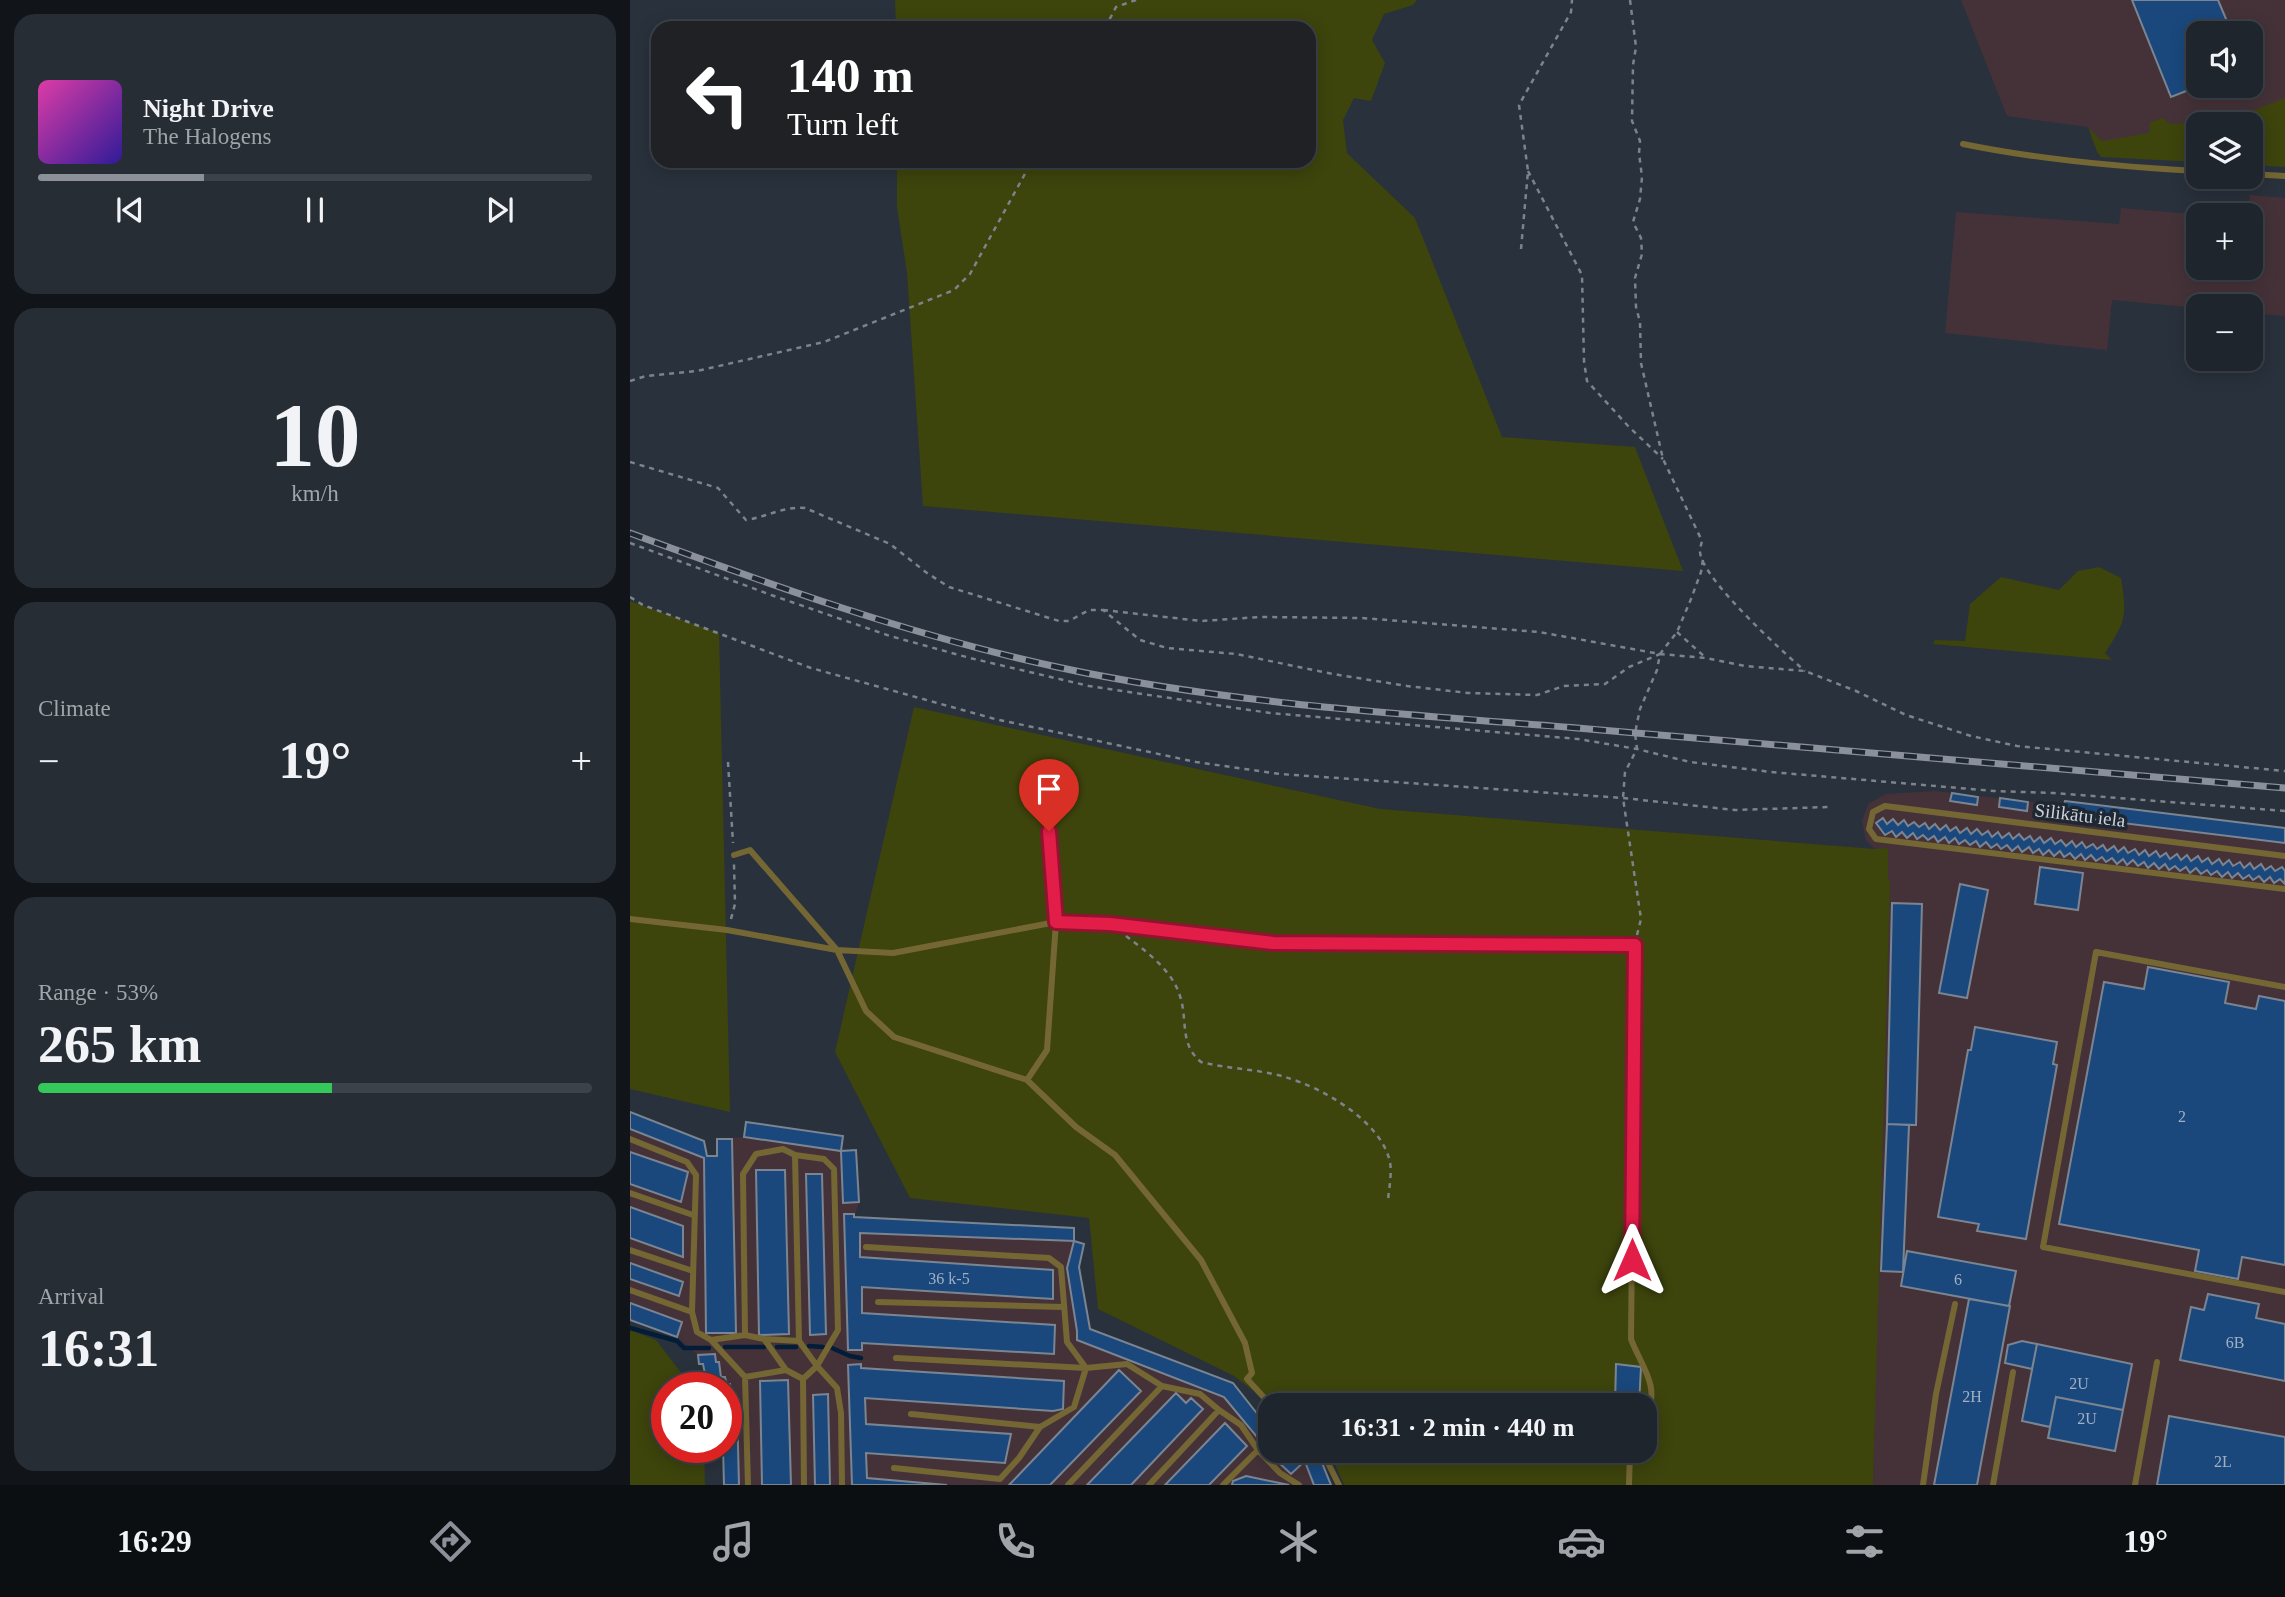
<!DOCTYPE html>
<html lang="en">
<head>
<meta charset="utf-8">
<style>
  :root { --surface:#1f252d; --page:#272d35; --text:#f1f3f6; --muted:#a1a5aa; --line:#3c4249; --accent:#8c9099 }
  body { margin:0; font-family:Georgia,serif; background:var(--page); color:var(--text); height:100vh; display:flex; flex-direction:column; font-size:26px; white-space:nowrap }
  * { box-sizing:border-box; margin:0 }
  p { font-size:23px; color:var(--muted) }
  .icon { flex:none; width:38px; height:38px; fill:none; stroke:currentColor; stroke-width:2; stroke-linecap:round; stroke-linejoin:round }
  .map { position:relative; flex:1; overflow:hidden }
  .panel { display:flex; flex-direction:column; gap:14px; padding:14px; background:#111419; width:630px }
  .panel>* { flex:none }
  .banner { position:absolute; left:21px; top:21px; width:665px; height:147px; border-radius:21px; box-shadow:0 4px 18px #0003,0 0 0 2px var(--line); background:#202124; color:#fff; overflow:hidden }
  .controls { position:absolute; left:1556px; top:21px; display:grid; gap:14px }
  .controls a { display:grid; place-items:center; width:77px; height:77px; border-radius:14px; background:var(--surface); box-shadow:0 4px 18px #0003,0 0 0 2px var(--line); font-size:35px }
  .speed { position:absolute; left:21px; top:1372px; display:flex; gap:14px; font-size:35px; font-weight:700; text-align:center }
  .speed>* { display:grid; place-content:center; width:91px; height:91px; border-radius:50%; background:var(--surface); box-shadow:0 4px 18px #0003,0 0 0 2px var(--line); line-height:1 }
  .speed .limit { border:10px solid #d22; background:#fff; color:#111 }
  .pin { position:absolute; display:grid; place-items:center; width:60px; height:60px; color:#fff; margin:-72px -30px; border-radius:50% 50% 50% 0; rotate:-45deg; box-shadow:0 0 7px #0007 }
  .pin .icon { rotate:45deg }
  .me { position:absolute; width:77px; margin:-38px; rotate:0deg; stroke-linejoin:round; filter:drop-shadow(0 0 5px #0008) }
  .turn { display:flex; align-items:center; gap:24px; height:147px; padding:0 21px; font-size:32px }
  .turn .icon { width:91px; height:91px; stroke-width:2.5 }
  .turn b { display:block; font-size:49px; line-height:60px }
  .big { font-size:52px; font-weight:800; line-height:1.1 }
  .panel .tile { flex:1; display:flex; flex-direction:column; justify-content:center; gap:10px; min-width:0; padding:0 24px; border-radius:21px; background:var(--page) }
  .panel .dial { align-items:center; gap:0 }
  .dial b { font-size:91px; line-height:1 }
  .song { display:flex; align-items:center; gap:21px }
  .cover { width:84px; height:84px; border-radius:10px; background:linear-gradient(135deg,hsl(320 70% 55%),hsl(250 70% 35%)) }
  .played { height:7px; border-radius:4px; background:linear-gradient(90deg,var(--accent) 30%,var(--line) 30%) }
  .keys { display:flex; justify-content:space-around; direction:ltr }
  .heat { display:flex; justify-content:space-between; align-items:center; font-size:38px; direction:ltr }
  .charge { height:10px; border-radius:5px; background:linear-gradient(90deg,#34c759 53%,var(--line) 0) }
  .trip { position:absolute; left:628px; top:1393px; width:399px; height:70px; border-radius:21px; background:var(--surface); box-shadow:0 4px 18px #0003,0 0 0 2px var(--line); font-weight:800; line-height:70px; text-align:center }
  .tab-bar { display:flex; height:112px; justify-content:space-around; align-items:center; background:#0c0f12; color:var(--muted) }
  .tab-bar .icon { width:49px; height:49px }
  .tab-bar .selected { color:var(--accent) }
  .tab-bar b { font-size:32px; color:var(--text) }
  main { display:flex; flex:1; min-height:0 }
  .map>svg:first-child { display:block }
  .industrial { fill:#453239; fill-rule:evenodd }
  .green { fill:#3d440c }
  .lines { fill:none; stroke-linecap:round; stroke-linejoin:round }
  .stream { stroke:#031c37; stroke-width:4.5 }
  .building { fill:#1a487d; stroke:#7b8591; stroke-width:2 }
  .path { stroke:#7c838b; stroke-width:2.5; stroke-dasharray:5 5; stroke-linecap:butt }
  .lane { stroke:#756733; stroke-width:6 }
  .rail-casing { stroke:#8b919a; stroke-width:7 }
  .rail { stroke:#1f2732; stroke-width:4.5; stroke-dasharray:13; stroke-linecap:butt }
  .route-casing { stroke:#92132f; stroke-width:18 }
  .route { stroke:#e11d48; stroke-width:12 }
  .labels { text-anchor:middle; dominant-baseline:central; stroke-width:7; stroke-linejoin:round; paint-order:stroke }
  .number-label { font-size:16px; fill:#a0b0c2 }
  .street-label { font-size:19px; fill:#cdd2d9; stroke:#1f2732 }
</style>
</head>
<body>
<main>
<section class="panel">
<div class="tile">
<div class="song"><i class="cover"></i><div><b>Night Drive</b><p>The Halogens</p></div></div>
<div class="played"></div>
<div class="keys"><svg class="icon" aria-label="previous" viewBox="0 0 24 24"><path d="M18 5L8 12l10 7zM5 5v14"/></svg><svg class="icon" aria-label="pause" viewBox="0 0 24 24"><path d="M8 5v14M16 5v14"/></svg><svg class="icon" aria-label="next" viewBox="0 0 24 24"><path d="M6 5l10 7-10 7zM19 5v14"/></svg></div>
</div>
<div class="tile dial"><b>10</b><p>km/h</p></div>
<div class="tile"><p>Climate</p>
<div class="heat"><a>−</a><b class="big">19°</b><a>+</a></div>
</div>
<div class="tile"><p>Range · 53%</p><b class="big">265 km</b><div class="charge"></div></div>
<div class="tile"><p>Arrival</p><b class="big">16:31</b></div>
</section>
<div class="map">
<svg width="1655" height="1485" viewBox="0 0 1655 1485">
  <rect width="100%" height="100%" fill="#29313c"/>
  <!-- industrial -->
  <path class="industrial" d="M1331,0h324v162l-35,-38h-52v31l-96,-14 -14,-14 -81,-11zM1568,33h52v53h-52z
    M1620,195l35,3v118l-34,-3 -1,-7h-52v2l-86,-8 -5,50 -162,-17 11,-121 163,12 2,-16 82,7h-5v53h52v-53h-2z
    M1305,791l350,40v654h-412l15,-636h-13l-9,-9 -4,-19 6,-17 18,-10z
    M0,1112l74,29 3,15 10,-1v-16l26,-2 3,-15 97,14 -2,15 15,-1 3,52 -5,15 220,11v13l10,3 -5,23 11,62 143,54 37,47v21h30l7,7 11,-5 13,32h-607l-1,-38h3v-59l-15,-2 -1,-7h-4l-3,-15h-4l-1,-9 -21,-18 -47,-17z"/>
  <!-- green -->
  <path class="green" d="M265,0h522l-4,5 -29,9 -12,26 13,23 -14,38 -17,-3 -11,22 4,33 68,65 87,219 133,10 48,124 -760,-65 -16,-233 -10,-66v-46h412v-133h-413z
    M1655,98v69l-34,-2 -1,-41h-52v38l-97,-5 -4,-5 -9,-25 14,14 47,-8 1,-11 13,-4 7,6 55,-2z
    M1469,567l22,11c6,38 5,43 -16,75l7,7 -179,-16 2,-4 30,1 5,-37 31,-27 58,13 19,-19z
    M0,601l89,32 11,479 -100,-23z
    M284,707l466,102 495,40 13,-1v30l2,4 -17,603h-529l-15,-34h316v-46h-373l-38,-29 -136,-67 -9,-91 -179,-20 -75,-146z
    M0,1330l26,10 37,48h-26v59h37l1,38h-75z"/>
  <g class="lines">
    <!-- stream -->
    <path class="stream" d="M0,1328l47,13 7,7h25
      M179,1346l14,1
      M95,1347h39
      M147,1347h19
      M202,1348l18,8 11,2"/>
  </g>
  <!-- building -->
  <path class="building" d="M1502,0h86l14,33h-34l1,53 -28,11z
    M1322,793l26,4 -1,8 -27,-4z
    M1370,798l28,4 -1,9 -28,-4z
    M1435,801l220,27v15l-236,-29 1,-11 14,2z
    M1253,818l4,6 6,-5 5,6 6,-5 4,6 6,-4 5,5 6,-4 4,6 6,-5 5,6 6,-5 4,6 6,-4 4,6 7,-5 4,6 6,-5 5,6 6,-4 4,6 6,-5 4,6 7,-5 4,6 6,-5 5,6 6,-4 4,6 6,-5 4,6 7,-5 4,6 6,-4 5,6 6,-5 4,6 6,-5 4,6 7,-4 4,5 6,-4 4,6 7,-5 4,6 6,-5 4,6 7,-4 4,6 6,-5 4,6 7,-5 4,6 6,-4 4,6 7,-5 4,6 6,-5 4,6 7,-5 4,6 6,-4 4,6 7,-5 4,6 6,-5 4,6 7,-4 4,6 6,-5 4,6 7,-5 4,6 6,-4 4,5 7,-4 3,4v13l-5,-5 -6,4 -4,-6 -6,5 -5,-6 -6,4 -4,-5 -6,4 -5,-6 -6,5 -4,-6 -6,5 -5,-6 -6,4 -4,-5 -6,4 -5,-6 -6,5 -4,-6 -6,4 -5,-5 -6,4 -4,-6 -6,5 -5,-6 -6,5 -4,-6 -6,4 -5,-6 -6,5 -4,-6 -6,5 -5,-6 -6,4 -4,-5 -6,4 -5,-6 -6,5 -4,-6 -6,5 -5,-6 -6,4 -4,-6 -6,5 -5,-6 -6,5 -4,-6 -6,4 -4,-6 -7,5 -4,-6 -6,5 -5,-6 -6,4 -4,-5 -6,4 -5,-6 -6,5 -4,-6 -6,4 -5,-5 -6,4 -4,-6 -6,5 -4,-6 -7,5 -4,-6 -6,4 -5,-5 -6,4 -4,-6 -6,5 -5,-6 -6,5 -4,-6 -7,4 -9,-12z
    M1410,867l43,6 -5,37 -43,-6z
    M1330,884l28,6 -21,108 -28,-5z
    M1262,903l30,1 -6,221 -29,-1z
    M1518,967l81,15 -4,21 31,6 3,-13 26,5v264l-43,-8 -4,22 -43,-8 4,-21 -140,-26 45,-242 40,7z
    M1345,1027l82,15 -4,22 4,1 -31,174 -49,-8 2,-7 -41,-7 30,-167h3z
    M0,1112l74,29 3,15h10v-17h15l4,194h-30l-2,-175 -74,-29z
    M116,1122l97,14 -2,15 -97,-14z
    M1257,1124l22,1 -6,147 -22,-1z
    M226,1150l3,52 -16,1 -2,-52z
    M0,1152l58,20 -7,30 -51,-18z
    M126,1170h29l4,164 -30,1z
    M176,1174h16l4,160 -16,1z
    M0,1207l53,19v31l-53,-19z
    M214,1214h10v3l220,11v13l-214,-8v24l193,13v29l-191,-12v26l193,12 -1,29 -192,-11v7h-14z
    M444,1241l10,3 -5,23 11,62 143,54 37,47v21l18,1 12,-1 7,7 -3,1 1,2 -14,13 -15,-14 -52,-63 -147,-57v-9l-10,-63z
    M1277,1251l109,20 -7,35 -108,-20z
    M0,1263l53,19 -4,14 -49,-17z
    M1578,1294l51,10 -3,14 29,6v57l-105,-21 11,-53 13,3z
    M1339,1299l41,7 -33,179h-43z
    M0,1303l52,19 -5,15 -47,-17z
    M1392,1341l15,3 -5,25 -27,-6 3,-18z
    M1407,1344l95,20 -9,46 -67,-13 -6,30 -28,-6z
    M85,1354l1,8h3l2,15h4l2,8 3,-1 3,24 4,-1 2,78h-15l-1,-38h3v-59l-15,-2 -1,-7h-4l-3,-15h-4l-1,-9z
    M231,1364v4l203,13 -1,28 -10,2 -188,-13 1,26 145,10 -6,29 -139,-10 1,25 80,7h-95l-4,-120z
    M986,1364l25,3 -2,38h-24z
    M489,1370l22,21 -91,94h-41z
    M158,1380l3,105h-29l-2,-104z
    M546,1393l10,10 5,-5 12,11 -72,76h-44z
    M198,1394l2,91h-15l-2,-90z
    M1426,1397l67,13 -8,41 -67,-13z
    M1539,1416l116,21v48h-128z
    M595,1423l22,23 -38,39h-44z
    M688,1453l13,32h-17l-10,-26z
    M616,1476l43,9h-57l1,-4z"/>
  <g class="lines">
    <!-- path -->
    <path class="path" d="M1000,0l6,47 -3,18 -1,56 8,20 -1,12 3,24 -2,22 -7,23 8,16 1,16 -7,24 1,29 4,15 1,41 22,96 39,82c-1,4 -2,7 -2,11 2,27 83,100 105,119
      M475,28l11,-21 20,-7
      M898,171l54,104 2,86 3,20 42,46 34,32
      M891,249l7,-78 -9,-66 52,-93 1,-12
      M0,381l16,-5 51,-5 127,-29 130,-52 16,-16 62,-113
      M0,462l88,26 28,32c21,-3 37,-14 59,-12l85,36 37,29 22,14 110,34h10l20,-11h14l37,30 27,8 69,6 97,20 74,12 61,7 69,2 27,-9 41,-2 24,-17 31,-13
      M0,543l144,53 116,40 80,22 119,28 181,27 308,26 59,10 53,13 81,10 223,19 60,2 231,18
      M0,597l13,8 168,63 184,51 201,43 84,12 343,24 112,12 93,-3
      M473,610l98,11 59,-4 102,1 177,14 121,22 46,4 39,8 60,5 51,20 50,24 65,21 46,10 268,25
      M1047,632l29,26
      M98,762l5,81
      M101,919l4,-15 -1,-40
      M1007,935l4,-16 -18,-121 2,-26 12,-23 -2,-16 5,-24 17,-39 3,-16 17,-22 14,-33 10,-27 2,-13
      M496,936c21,16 46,34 54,60 8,24 -1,48 21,66 27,7 57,7 84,15 38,11 96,44 105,85 2,12 -1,27 -2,38"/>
    <!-- lane -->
    <path class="lane" d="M1333,144c78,16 156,23 235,27
      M1620,174l35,2
      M104,855l16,-5 87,100 29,61 28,26 133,43 49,47 39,28 86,105 44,83 7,30 -5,6 24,26
      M1655,856l-400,-50 -12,6 -4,17 7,10 409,50
      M0,919l97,11 110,20 56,3 163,-31 54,2 163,19 362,2 -4,394c8,23 32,51 14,75
      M1655,987l-189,-35 -53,295 242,45
      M397,1080l20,-30 9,-128 -9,-113
      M0,1139l57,23 9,13 -4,137 5,20 14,8 34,37 3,108
      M165,1155l4,186 18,25 20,22 4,25 1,72
      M0,1193l63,22
      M236,1247l183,11 12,9 6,75 19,26 -12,39 -34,20 -21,31 -19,21 -106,-11
      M0,1250l63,21
      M0,1290l62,22
      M248,1302l185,5
      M134,1339l35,2
      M81,1340l34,-5 19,4 22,31
      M266,1358l190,10 41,-4 35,22 38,8 19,16 22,15 17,25 22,23 19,12
      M115,1377l41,-7 17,9 14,-13 21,-36 -4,-161 -10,-10 -29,-4 -12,-6 -27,5 -13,20 2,161
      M173,1379l1,106
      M281,1414l129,13
      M692,1451l17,34
      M438,1485l94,-99
      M519,1485l70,-75
      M593,1485l35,-35
      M999,1485l1,-34
      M1293,1485l13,-91 19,-90
      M1363,1485l20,-113
      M1505,1485l22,-123"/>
    <defs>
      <path id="rail" d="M0,533c141,52 279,102 427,134 171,37 347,47 520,61 236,20 472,40 708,60"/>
    </defs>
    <!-- rail casing -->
    <use href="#rail" class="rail-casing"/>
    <!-- rail -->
    <use href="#rail" class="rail"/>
  </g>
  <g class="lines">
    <defs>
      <path id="route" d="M419,831l7,91 54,2 163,19 362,2 -3,315"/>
    </defs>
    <!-- route casing -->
    <use href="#route" class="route-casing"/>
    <!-- route -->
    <use href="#route" class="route"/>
  </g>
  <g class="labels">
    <!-- number labels -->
    <g class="number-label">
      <text x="1552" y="1116">2</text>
      <text x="319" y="1278">36 k-5</text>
      <text x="1328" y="1279">6</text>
      <text x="1605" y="1342">6B</text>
      <text x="1449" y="1383">2U</text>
      <text x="1342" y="1396">2H</text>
      <text x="1457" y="1418">2U</text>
      <text x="1593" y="1461">2L</text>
    </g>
    <!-- street labels -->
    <g class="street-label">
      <text transform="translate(1450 815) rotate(7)">Silikātu iela</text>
    </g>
  </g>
</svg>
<div class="controls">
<a><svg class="icon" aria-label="sound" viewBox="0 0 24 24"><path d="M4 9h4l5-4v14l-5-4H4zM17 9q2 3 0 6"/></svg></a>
<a><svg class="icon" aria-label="layers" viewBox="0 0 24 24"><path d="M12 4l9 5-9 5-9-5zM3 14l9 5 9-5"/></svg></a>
<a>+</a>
<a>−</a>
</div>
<div class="speed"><div class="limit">20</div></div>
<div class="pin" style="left:419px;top:831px;background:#d93025"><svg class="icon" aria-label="arrive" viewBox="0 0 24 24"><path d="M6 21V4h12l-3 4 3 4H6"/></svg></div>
<svg class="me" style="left:1002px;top:1260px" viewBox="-20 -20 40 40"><path d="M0-17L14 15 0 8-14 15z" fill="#e11d48" stroke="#fff" stroke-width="4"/></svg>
<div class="trip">16:31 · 2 min · 440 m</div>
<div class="banner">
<div class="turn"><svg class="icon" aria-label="left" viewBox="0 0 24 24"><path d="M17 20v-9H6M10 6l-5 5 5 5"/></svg><div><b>140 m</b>Turn left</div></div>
</div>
</div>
</main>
<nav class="tab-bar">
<b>16:29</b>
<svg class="icon selected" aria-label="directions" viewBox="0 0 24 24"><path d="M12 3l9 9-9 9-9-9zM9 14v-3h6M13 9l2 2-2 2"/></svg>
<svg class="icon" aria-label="music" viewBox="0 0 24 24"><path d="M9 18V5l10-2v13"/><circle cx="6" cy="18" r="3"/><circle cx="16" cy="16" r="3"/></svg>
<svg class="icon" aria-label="phone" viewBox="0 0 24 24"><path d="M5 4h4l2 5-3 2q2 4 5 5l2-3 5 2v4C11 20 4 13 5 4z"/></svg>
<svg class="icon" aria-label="climate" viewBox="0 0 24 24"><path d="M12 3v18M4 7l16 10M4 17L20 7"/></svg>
<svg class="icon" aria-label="car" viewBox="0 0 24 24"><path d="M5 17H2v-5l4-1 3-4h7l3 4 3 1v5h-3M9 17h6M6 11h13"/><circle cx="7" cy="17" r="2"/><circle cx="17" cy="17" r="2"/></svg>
<svg class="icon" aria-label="filters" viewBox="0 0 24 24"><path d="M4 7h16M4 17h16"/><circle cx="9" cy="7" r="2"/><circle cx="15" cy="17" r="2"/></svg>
<b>19°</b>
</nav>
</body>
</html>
